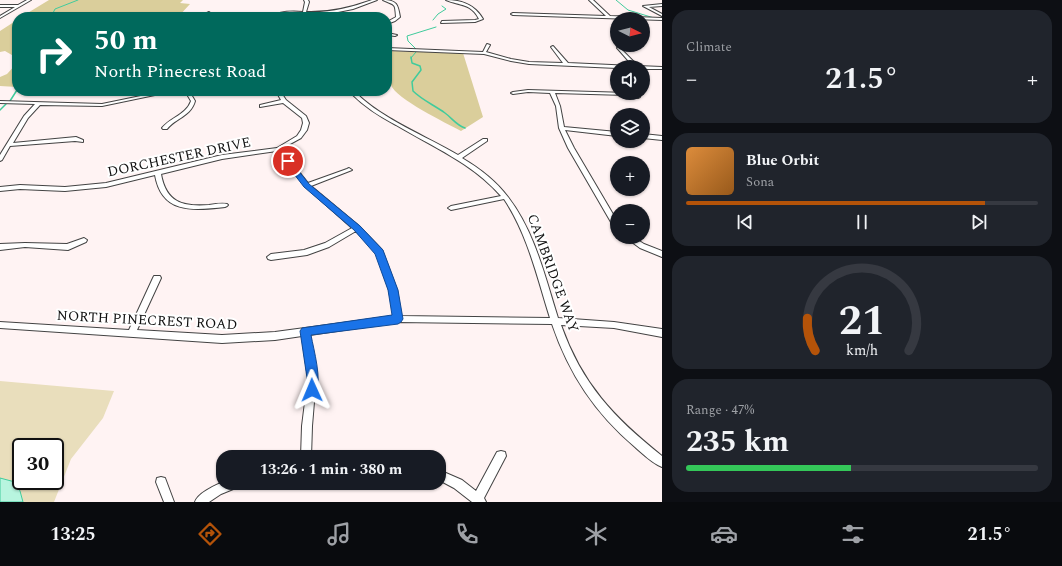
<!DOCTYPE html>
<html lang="en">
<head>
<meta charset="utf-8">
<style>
  :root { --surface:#171b24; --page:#20242c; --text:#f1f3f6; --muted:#9ea1a6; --line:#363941; --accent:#b45309 }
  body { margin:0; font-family:Spectral,serif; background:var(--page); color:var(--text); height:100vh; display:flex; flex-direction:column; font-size:15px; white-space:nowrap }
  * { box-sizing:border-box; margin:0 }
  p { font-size:13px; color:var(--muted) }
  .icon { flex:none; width:22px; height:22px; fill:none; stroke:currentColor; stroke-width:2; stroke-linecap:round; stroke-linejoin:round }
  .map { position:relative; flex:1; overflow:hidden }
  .panel { display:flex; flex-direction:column; gap:10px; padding:10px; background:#0d0f14; width:400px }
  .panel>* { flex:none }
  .banner { position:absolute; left:12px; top:12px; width:380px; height:84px; border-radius:16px; box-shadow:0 1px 3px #0004; background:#00695c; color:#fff; overflow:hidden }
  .needle { width:26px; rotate:96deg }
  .controls { position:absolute; left:610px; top:12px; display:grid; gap:8px }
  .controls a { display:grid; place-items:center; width:40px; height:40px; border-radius:50%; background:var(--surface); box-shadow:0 1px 3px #0004; font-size:20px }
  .speed { position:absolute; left:12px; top:438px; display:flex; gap:8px; font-size:20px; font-weight:700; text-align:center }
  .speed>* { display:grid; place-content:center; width:52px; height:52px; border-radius:50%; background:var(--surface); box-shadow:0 1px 3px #0004; line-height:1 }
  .speed .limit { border:2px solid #111; border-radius:6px; background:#fff; color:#111 }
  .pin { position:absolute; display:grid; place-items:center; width:34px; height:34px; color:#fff; margin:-17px; border:2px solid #fff; border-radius:50%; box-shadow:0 1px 4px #0007 }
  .me { position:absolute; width:44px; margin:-22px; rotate:359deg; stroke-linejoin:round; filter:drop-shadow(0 0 3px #0008) }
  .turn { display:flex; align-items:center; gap:14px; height:84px; padding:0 16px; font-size:18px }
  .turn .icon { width:52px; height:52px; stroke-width:2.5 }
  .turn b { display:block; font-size:28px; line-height:34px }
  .big { font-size:30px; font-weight:700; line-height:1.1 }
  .panel .card { flex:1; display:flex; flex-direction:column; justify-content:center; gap:6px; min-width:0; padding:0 14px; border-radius:16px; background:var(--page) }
  .panel .dial { align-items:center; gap:0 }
  .dial svg { height:104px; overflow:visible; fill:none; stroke:var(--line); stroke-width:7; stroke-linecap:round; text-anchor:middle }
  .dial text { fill:var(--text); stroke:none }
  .song { display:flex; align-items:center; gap:12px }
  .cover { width:48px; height:48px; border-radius:6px; background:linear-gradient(135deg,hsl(30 70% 55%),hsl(30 70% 35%)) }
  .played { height:4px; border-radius:2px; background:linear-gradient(90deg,var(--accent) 85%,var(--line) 85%) }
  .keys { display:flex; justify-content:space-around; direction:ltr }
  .heat { display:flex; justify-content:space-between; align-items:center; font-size:22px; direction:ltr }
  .charge { height:6px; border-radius:3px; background:linear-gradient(90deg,#34c759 47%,var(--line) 0) }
  .trip { position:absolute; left:216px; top:450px; width:230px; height:40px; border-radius:16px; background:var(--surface); box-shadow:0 1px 3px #0004; font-weight:700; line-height:40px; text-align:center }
  .dock { display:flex; height:64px; justify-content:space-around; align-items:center; background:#090b0e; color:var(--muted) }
  .dock .icon { width:28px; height:28px }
  .dock .active { color:var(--accent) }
  .dock b { font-size:18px; color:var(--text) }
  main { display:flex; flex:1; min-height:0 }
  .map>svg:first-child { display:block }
  .green { fill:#e9debc; fill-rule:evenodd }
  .forest { fill:#dace9b }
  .water { fill:#b8f5df; stroke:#40cb9c }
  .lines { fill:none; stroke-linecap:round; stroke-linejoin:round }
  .stream-far1 { stroke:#40cb9c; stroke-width:1 }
  .stream { stroke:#40cb9c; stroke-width:1.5 }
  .street-casing { stroke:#434343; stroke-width:2 }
  .street { fill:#fff; fill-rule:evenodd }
  .route { fill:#1a73e8; stroke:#114b97 }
  .labels { text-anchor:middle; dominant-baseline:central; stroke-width:4; stroke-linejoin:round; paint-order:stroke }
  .street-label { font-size:14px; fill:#101010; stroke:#fff }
</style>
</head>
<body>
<main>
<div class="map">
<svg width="662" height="502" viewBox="0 0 662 502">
  <rect width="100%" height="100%" fill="#fff3f3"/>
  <!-- green -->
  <path class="green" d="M0,381l114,10 -11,27 -32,41 -17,43h-54zM21,447h34v34h-34z"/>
  <!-- forest -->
  <path class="forest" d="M49,0h134l-3,3 10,1 -12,13h-157z
    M17,20v38l-12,-7 -5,1v-21z
    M390,51l73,2 20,64 -22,14c-15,-8 -65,-32 -70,-46 -3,-8 -1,-26 -1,-34z
    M17,63v24l-17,-1v-9l7,-3z"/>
  <!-- water -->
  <path class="water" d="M0,478l15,4 5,9 3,11h-23z"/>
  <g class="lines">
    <!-- stream-far1 -->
    <path class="stream-far1" d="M616,0l12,10 26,8
      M60,17l-7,-4 2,-4 23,-9
      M433,20l5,-6 8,-5 -4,-3
      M416,49l-8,-8 -1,-5 29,-9
      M411,58l5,-6"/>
    <!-- stream -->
    <path class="stream" d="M411,57l1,6 8,3 1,4 -9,12 1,9c9,9 21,14 32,22 7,5 11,12 20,15
      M10,101l7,-11
      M0,110l6,-6"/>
    <defs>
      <path id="street" d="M27,0h4l-31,18v-2l15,-9h-15v-2h18z
        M304,0h4l1,2 -3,10c24,1 44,-4 66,-12h5l-24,9 -20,4 -13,1 -29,-1 -22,4c10,-6 22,-6 34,-5l2,-10z
        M383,0c14,0 15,5 17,17l-5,4 -8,3v-2l9,-5c-1,-15 -1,-11 -13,-17z
        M446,0c16,0 29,5 37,19l-8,3 -34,1 1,-2 33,-1 4,-1c-8,-16 -19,-13 -33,-19z
        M589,0h4l17,16 52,2v2l-149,-5 -2,-1 2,-1 93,3z
        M662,4v2l-13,1 13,7v2l-19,-10z
        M209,12l7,5h-4l-5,-4z
        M387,33l10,2 -2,1 -8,-1z
        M487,44l3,1 -4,7 25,7 18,3 34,1 -12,-16 2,-1 15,17 65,3 -15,-17 -1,-1 2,-1 19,19 24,1v2h-19v-2l-26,1 -88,-4 -18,-3 -27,-7 -97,-4v-2l96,4z
        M528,90l100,3 12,4 -2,1 -12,-3 -71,-2 5,13 4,21 53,5v4l-52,-6 9,18 43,73v8h-2l-47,-81 -9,-20 -3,-22 -6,-13 -22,-1 -15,2 -2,-1 2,-1z
        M165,91h9l-72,15 -62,-1 -12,13 -15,25 63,-6 7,3v2l-8,-1 -65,5 -8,14 -2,1v-6l24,-39 11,-12 -35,-1v-2l102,3z
        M185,91h4l6,10c-4,15 -19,17 -28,28h-4l-1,-1c9,-11 24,-13 29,-27z
        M276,91h4l6,9 20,16 3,7 -2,7 -6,8 -20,11 27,34 39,-14 2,-1 3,2 -41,16 48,40 23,24 15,40 4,26 149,2c-13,-41 -22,-83 -46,-119l-53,11 -3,-2 3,-2 50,-10c-29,-33 -68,-49 -105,-71 -15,-8 -30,-17 -43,-30v-4h4v3c27,26 69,42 101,61l25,-16h4v2l-25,17c17,10 34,23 46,39 27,35 37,80 50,121l56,4 48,7v8l-48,-9 -53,-3c21,59 52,92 101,131v11c-10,-4 -19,-13 -27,-20 -40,-34 -66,-73 -83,-123l-154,-2 -88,13 6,43 -4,48 -1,31h-10l1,-31 6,-48 -6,-42 -27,4 -53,3 -222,-15v-6l129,8 24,-52 1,-2h6l1,2 -24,52 85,5 53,-3 119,-16 -5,-26 -12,-37 -21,-22 -27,16 -22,8 -36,5 -3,-1 -1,-2 4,-3 33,-4 21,-7 27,-15 -47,-42 -28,-35 -55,8 -61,15c5,28 21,33 48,31 6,-1 12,-2 18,-1l1,1 -1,1 -2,1c-31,3 -63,8 -70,-32l-49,12 -41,4 -45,-2 -20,2v-4l20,-2 45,2 41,-4 116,-28 55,-7 20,-12 4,-6 2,-7 -1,-5 -19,-15 -23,4v-2l21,-5z
        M643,134l19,2v4l-19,-2z
        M625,237h8l11,7 18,7v6l-22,-9z
        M84,238l3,2 -1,2 -18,8 -43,-3 -25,3v-6l25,-1 42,1z
        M501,451l4,1 1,4 -22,42 2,4h-14l-18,-14 -15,-8v-10l23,10 14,11 21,-39z
        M161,477l4,1 9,24h-10l-8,-20 1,-4z
        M223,482l16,1 -1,4 -17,7 -12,8h-14c3,-9 19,-16 28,-20z"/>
    </defs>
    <!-- street casing -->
    <use href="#street" class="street-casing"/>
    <!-- street -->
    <use href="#street" class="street"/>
  </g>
  <!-- route -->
  <path class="route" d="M288,159l2,1 19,24 51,42 23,24 15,40 5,29 -2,3 -3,2 -87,11c3,16 11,44 5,59l-4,1 -5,-1 -1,-4 1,-12 -7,-47 2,-3 90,-13 -4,-25 -13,-36 -21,-24 -50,-43 -20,-26z"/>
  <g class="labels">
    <!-- street labels -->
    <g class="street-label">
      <text transform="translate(179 157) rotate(-12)">DORCHESTER DRIVE</text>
      <text transform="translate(553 273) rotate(70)">CAMBRIDGE WAY</text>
      <text transform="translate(147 320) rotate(3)">NORTH PINECREST ROAD</text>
    </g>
  </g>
</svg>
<div class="controls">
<a><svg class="needle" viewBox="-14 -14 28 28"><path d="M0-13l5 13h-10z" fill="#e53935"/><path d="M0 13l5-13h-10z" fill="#9ea1a6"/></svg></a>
<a><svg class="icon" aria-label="sound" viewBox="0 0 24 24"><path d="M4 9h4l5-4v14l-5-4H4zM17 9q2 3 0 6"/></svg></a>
<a><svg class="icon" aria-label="layers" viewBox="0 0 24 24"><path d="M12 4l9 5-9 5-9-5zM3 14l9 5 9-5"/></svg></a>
<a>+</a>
<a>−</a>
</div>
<div class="speed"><div class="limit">30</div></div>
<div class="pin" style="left:288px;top:161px;background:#d93025"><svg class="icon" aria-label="arrive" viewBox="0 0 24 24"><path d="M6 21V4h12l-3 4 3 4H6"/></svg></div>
<svg class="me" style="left:312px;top:390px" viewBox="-20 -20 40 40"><path d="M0-17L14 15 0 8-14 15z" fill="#1a73e8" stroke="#fff" stroke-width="4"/></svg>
<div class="trip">13:26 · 1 min · 380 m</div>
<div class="banner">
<div class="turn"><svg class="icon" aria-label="right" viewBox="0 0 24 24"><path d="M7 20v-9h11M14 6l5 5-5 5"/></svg><div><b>50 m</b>North Pinecrest Road</div></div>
</div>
</div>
<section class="panel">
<div class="card"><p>Climate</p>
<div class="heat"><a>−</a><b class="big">21.5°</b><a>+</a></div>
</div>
<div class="card">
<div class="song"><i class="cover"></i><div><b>Blue Orbit</b><p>Sona</p></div></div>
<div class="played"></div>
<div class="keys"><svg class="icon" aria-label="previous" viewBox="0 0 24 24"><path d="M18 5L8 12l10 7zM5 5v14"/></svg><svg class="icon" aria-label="pause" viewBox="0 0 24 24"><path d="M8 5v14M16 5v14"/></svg><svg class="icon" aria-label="next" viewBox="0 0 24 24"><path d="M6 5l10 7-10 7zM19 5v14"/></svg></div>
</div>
<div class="card dial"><svg viewBox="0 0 100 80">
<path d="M14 69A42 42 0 1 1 86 69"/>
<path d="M14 69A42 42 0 0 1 8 44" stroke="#b45309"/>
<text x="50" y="56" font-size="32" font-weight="700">21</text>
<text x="50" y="72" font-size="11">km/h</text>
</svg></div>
<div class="card"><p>Range · 47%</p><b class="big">235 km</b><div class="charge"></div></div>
</section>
</main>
<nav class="dock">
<b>13:25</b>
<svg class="icon active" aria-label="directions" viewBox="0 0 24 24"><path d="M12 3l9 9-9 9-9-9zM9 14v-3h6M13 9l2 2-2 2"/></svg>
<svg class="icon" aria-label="music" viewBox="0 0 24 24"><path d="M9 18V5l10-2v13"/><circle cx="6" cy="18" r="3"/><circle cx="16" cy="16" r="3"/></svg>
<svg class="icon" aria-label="phone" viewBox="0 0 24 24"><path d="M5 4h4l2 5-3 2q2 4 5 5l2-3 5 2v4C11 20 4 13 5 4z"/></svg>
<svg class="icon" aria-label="climate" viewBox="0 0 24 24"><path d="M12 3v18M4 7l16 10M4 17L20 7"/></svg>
<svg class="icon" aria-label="car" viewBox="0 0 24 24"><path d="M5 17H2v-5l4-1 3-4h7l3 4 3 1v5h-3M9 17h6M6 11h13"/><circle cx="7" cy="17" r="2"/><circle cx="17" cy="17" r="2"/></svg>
<svg class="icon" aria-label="filters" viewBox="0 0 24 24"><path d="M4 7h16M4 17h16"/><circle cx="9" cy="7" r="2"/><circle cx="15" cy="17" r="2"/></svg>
<b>21.5°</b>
</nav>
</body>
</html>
